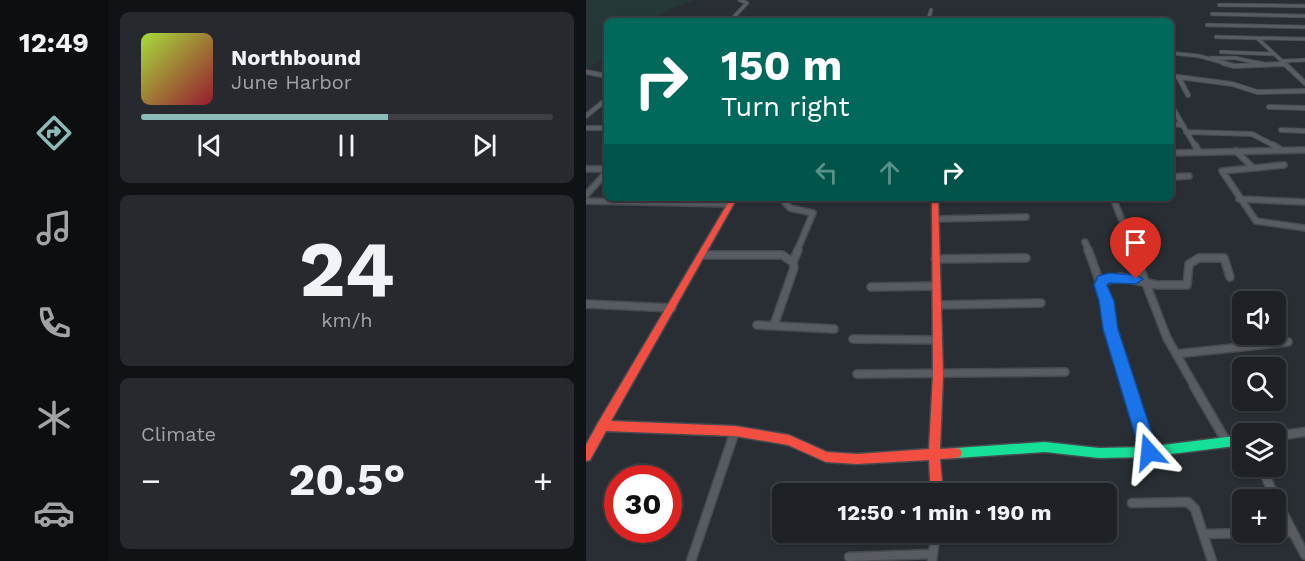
<!DOCTYPE html>
<html lang="en">
<head>
<meta charset="utf-8">
<style>
  :root { --surface:#1e2226; --page:#262a2e; --text:#f1f3f6; --muted:#a1a4a7; --line:#3c3f43; --accent:#8bbbb9 }
  body { margin:0; font-family:"Work Sans",sans-serif; background:var(--page); color:var(--text); height:100vh; display:flex; flex-direction:column; font-size:22px; white-space:nowrap }
  * { box-sizing:border-box; margin:0 }
  p { font-size:20px; color:var(--muted) }
  .icon { flex:none; width:33px; height:33px; fill:none; stroke:currentColor; stroke-width:2; stroke-linecap:round; stroke-linejoin:round }
  .map { position:relative; flex:1; overflow:hidden }
  .sheet { display:flex; flex-direction:column; gap:12px; padding:12px; background:#101315; width:478px }
  .sheet>* { flex:none }
  .hud { position:absolute; left:18px; top:18px; width:570px; height:183px; border-radius:9px; box-shadow:0 2px 4px #0004,0 0 0 2px var(--line); background:#00695c; color:#fff; overflow:hidden }
  .buttons { position:absolute; left:646px; top:291px; display:grid; gap:12px }
  .buttons a { display:grid; place-items:center; width:54px; height:54px; border-radius:9px; background:var(--surface); box-shadow:0 2px 4px #0004,0 0 0 2px var(--line); font-size:30px }
  .speed { position:absolute; left:18px; top:465px; display:flex; gap:12px; font-size:30px; font-weight:700; text-align:center }
  .speed>* { display:grid; place-content:center; width:78px; height:78px; border-radius:50%; background:var(--surface); box-shadow:0 2px 4px #0004,0 0 0 2px var(--line); line-height:1 }
  .speed .limit { border:9px solid #d22; background:#fff; color:#111 }
  .pin { position:absolute; display:grid; place-items:center; width:51px; height:51px; color:#fff; margin:-62px -26px; border-radius:50% 50% 50% 0; rotate:-45deg; box-shadow:0 0 6px #0007 }
  .pin .icon { rotate:45deg }
  .me { position:absolute; width:66px; margin:-33px; rotate:342deg; stroke-linejoin:round; filter:drop-shadow(0 0 4px #0008) }
  .turn { display:flex; align-items:center; gap:21px; height:126px; padding:0 18px; font-size:27px }
  .turn .icon { width:78px; height:78px; stroke-width:2.5 }
  .turn b { display:block; font-size:42px; line-height:51px }
  .lanes { display:flex; align-items:center; height:57px; padding:0 18px; background:#0003; justify-content:center; gap:30px; direction:ltr }
  .lanes .off { opacity:.35 }
  .big { font-size:45px; font-weight:700; line-height:1.1 }
  .sheet .widget { flex:1; display:flex; flex-direction:column; justify-content:center; gap:9px; min-width:0; padding:0 21px; border-radius:9px; background:var(--page) }
  .sheet .dial { align-items:center; gap:0 }
  .dial b { font-size:78px; line-height:1 }
  .song { display:flex; align-items:center; gap:18px }
  .cover { width:72px; height:72px; border-radius:9px; background:linear-gradient(135deg,hsl(80 70% 55%),hsl(350 70% 35%)) }
  .played { height:6px; border-radius:3px; background:linear-gradient(90deg,var(--accent) 60%,var(--line) 60%) }
  .keys { display:flex; justify-content:space-around; direction:ltr }
  .heat { display:flex; justify-content:space-between; align-items:center; font-size:33px; direction:ltr }
  .trip { position:absolute; left:186px; top:483px; width:345px; height:60px; border-radius:9px; background:var(--surface); box-shadow:0 2px 4px #0004,0 0 0 2px var(--line); font-weight:700; line-height:60px; text-align:center }
  main { display:flex; flex:1; min-height:0 }
  .tab-bar { display:flex; flex-direction:column; width:108px; justify-content:space-around; align-items:center; background:#0c0e0f; color:var(--muted) }
  .tab-bar .icon { width:42px; height:42px }
  .tab-bar .selected { color:var(--accent) }
  .tab-bar b { font-size:27px; color:var(--text) }
  .map>svg:first-child { display:block }
  .green { fill:#263737 }
  .lines { fill:none; stroke-linecap:round; stroke-linejoin:round }
  .street-far4-casing { stroke:#464b50; stroke-width:4.5 }
  .street-far3-casing { stroke:#464b50; stroke-width:6 }
  .street-far2-casing { stroke:#464b50; stroke-width:8 }
  .street-far1-casing { stroke:#464b50; stroke-width:10 }
  .street-casing { stroke:#464b50; stroke-width:11 }
  .fast-casing { stroke:#464b50; stroke-width:3 }
  .jam-casing { stroke:#464b50; stroke-width:3 }
  .street-far4 { stroke:#585c62; stroke-width:3 }
  .street-far3 { stroke:#585c62; stroke-width:4 }
  .street-far2 { stroke:#585c62; stroke-width:5 }
  .street-far1 { stroke:#585c62; stroke-width:7 }
  .street { stroke:#585c62; stroke-width:8 }
  .fast { fill:#16e098; fill-rule:evenodd }
  .jam { fill:#f24e42; fill-rule:evenodd }
  .route { fill:#1a73e8; stroke:#114b97; stroke-width:1.5 }
</style>
</head>
<body>
<main>
<nav class="tab-bar">
<b>12:49</b>
<svg class="icon selected" aria-label="directions" viewBox="0 0 24 24"><path d="M12 3l9 9-9 9-9-9zM9 14v-3h6M13 9l2 2-2 2"/></svg>
<svg class="icon" aria-label="music" viewBox="0 0 24 24"><path d="M9 18V5l10-2v13"/><circle cx="6" cy="18" r="3"/><circle cx="16" cy="16" r="3"/></svg>
<svg class="icon" aria-label="phone" viewBox="0 0 24 24"><path d="M5 4h4l2 5-3 2q2 4 5 5l2-3 5 2v4C11 20 4 13 5 4z"/></svg>
<svg class="icon" aria-label="climate" viewBox="0 0 24 24"><path d="M12 3v18M4 7l16 10M4 17L20 7"/></svg>
<svg class="icon" aria-label="car" viewBox="0 0 24 24"><path d="M5 17H2v-5l4-1 3-4h7l3 4 3 1v5h-3M9 17h6M6 11h13"/><circle cx="7" cy="17" r="2"/><circle cx="17" cy="17" r="2"/></svg>
</nav>
<section class="sheet">
<div class="widget">
<div class="song"><i class="cover"></i><div><b>Northbound</b><p>June Harbor</p></div></div>
<div class="played"></div>
<div class="keys"><svg class="icon" aria-label="previous" viewBox="0 0 24 24"><path d="M18 5L8 12l10 7zM5 5v14"/></svg><svg class="icon" aria-label="pause" viewBox="0 0 24 24"><path d="M8 5v14M16 5v14"/></svg><svg class="icon" aria-label="next" viewBox="0 0 24 24"><path d="M6 5l10 7-10 7zM19 5v14"/></svg></div>
</div>
<div class="widget dial"><b>24</b><p>km/h</p></div>
<div class="widget"><p>Climate</p>
<div class="heat"><a>−</a><b class="big">20.5°</b><a>+</a></div>
</div>
</section>
<div class="map">
<svg width="719" height="561" viewBox="0 0 719 561">
  <rect width="100%" height="100%" fill="#282e33"/>
  <!-- green -->
  <path class="green" d="M0,0h109l-27,10 -16,11h-45v34l-21,15z"/>
  <g class="lines">
    <defs>
      <path id="street-far4" d="M633,5l86,1
        M626,14l93,2
        M144,21l17,-18 -7,-3
        M342,21l3,-11
        M621,25l98,2
        M630,37l41,1
        M635,52l53,2
        M585,53l28,3 29,8
        M625,58h25l26,6
        M696,61l-25,-23 48,1
        M691,64h8
        M699,64l-3,-3 23,-1"/>
      <path id="street-far3" d="M637,63l11,3 51,-2
        M671,63l5,1
        M698,63l21,20
        M0,72l21,4
        M585,76l61,8 25,8 48,-1
        M593,78l9,17
        M585,105l24,41
        M683,107l36,1
        M0,116l21,-17
        M585,124l10,1
        M0,128h21
        M695,130l24,1
        M600,132l66,2 23,12"/>
      <path id="street-far2" d="M609,145l4,7
        M687,145l8,5
        M650,151l16,16
        M585,153l134,-3
        M698,165l-62,6 34,50 49,7
        M0,169h21
        M585,177l18,-1
        M0,195l21,-23
        M527,198l21,53
        M653,199l66,3
        M197,200l7,8 23,5 -16,38
        M0,201l144,3
        M349,219l91,-2
        M499,242l4,9"/>
      <path id="street-far1" d="M502,250c18,44 27,91 41,137
        M547,250l34,88 28,49
        M116,255h80l11,7 1,6 -20,57
        M349,259l91,-1
        M207,262l5,-12
        M515,282l19,-5 37,8h30l2,-21 10,-6h25l6,19
        M285,287l64,-1
        M0,304l86,4
        M350,305l105,-2
        M171,325l77,4
        M267,339l84,1
        M590,354l112,-12
        M271,374l208,-2"/>
      <path id="street" d="M543,386l20,65
        M608,386l32,55
        M690,436l29,-4
        M675,466l15,34
        M690,500l29,55
        M546,503l56,-1 7,7 17,52
        M617,534l88,-2
        M263,557l83,-3
        M105,561l44,-130
        M346,561l4,-29"/>
      <path id="fast" d="M657,435v10l-96,12 -48,1 -54,-6 -89,6 -4,-1 -2,-4 2,-4 4,-1 89,-6 54,6 48,-1z"/>
      <path id="jam" d="M145,198h6l-126,223 124,5 54,9 38,17 30,2 72,-5 4,-74 -1,-177h6l5,177 -3,74 16,-1 4,1 2,4 -2,4 -4,1 -16,1 3,35h-12l-2,-34 -72,4 -31,-2 -38,-17 -53,-9 -129,-5 -16,29 -4,1v-16l12,-22z"/>
    </defs>
    <!-- street-far4 casing -->
    <use href="#street-far4" class="street-far4-casing"/>
    <!-- street-far3 casing -->
    <use href="#street-far3" class="street-far3-casing"/>
    <!-- street-far2 casing -->
    <use href="#street-far2" class="street-far2-casing"/>
    <!-- street-far1 casing -->
    <use href="#street-far1" class="street-far1-casing"/>
    <!-- street casing -->
    <use href="#street" class="street-casing"/>
    <!-- fast casing -->
    <use href="#fast" class="fast-casing"/>
    <!-- jam casing -->
    <use href="#jam" class="jam-casing"/>
    <!-- street-far4 -->
    <use href="#street-far4" class="street-far4"/>
    <!-- street-far3 -->
    <use href="#street-far3" class="street-far3"/>
    <!-- street-far2 -->
    <use href="#street-far2" class="street-far2"/>
    <!-- street-far1 -->
    <use href="#street-far1" class="street-far1"/>
    <!-- street -->
    <use href="#street" class="street"/>
    <!-- fast -->
    <use href="#fast" class="fast"/>
    <!-- jam -->
    <use href="#jam" class="jam"/>
  </g>
  <!-- route -->
  <path class="route" d="M523,273l27,2 7,4 -7,5 -27,-1 -2,2 7,16 4,28 40,123 -2,6 -7,2 -6,-2 -3,-6 -37,-123 -4,-28 -5,-16 4,-9z"/>
</svg>
<div class="buttons">
<a><svg class="icon" aria-label="sound" viewBox="0 0 24 24"><path d="M4 9h4l5-4v14l-5-4H4zM17 9q2 3 0 6"/></svg></a>
<a><svg class="icon" aria-label="search" viewBox="0 0 24 24"><circle cx="10" cy="10" r="6"/><path d="M15 15l6 6"/></svg></a>
<a><svg class="icon" aria-label="layers" viewBox="0 0 24 24"><path d="M12 4l9 5-9 5-9-5zM3 14l9 5 9-5"/></svg></a>
<a>+</a>
</div>
<div class="speed"><div class="limit">30</div></div>
<div class="pin" style="left:550px;top:279px;background:#d93025"><svg class="icon" aria-label="arrive" viewBox="0 0 24 24"><path d="M6 21V4h12l-3 4 3 4H6"/></svg></div>
<svg class="me" style="left:563px;top:452px" viewBox="-20 -20 40 40"><path d="M0-17L14 15 0 8-14 15z" fill="#1a73e8" stroke="#fff" stroke-width="4"/></svg>
<div class="trip">12:50 · 1 min · 190 m</div>
<div class="hud">
<div class="turn"><svg class="icon" aria-label="right" viewBox="0 0 24 24"><path d="M7 20v-9h11M14 6l5 5-5 5"/></svg><div><b>150 m</b>Turn right</div></div>
<div class="lanes"><svg class="icon off" aria-label="left" viewBox="0 0 24 24"><path d="M17 20v-9H6M10 6l-5 5 5 5"/></svg><svg class="icon off" aria-label="ahead" viewBox="0 0 24 24"><path d="M12 20V5M6 11l6-6 6 6"/></svg><svg class="icon" aria-label="right" viewBox="0 0 24 24"><path d="M7 20v-9h11M14 6l5 5-5 5"/></svg></div>
</div>
</div>
</main>
</body>
</html>
